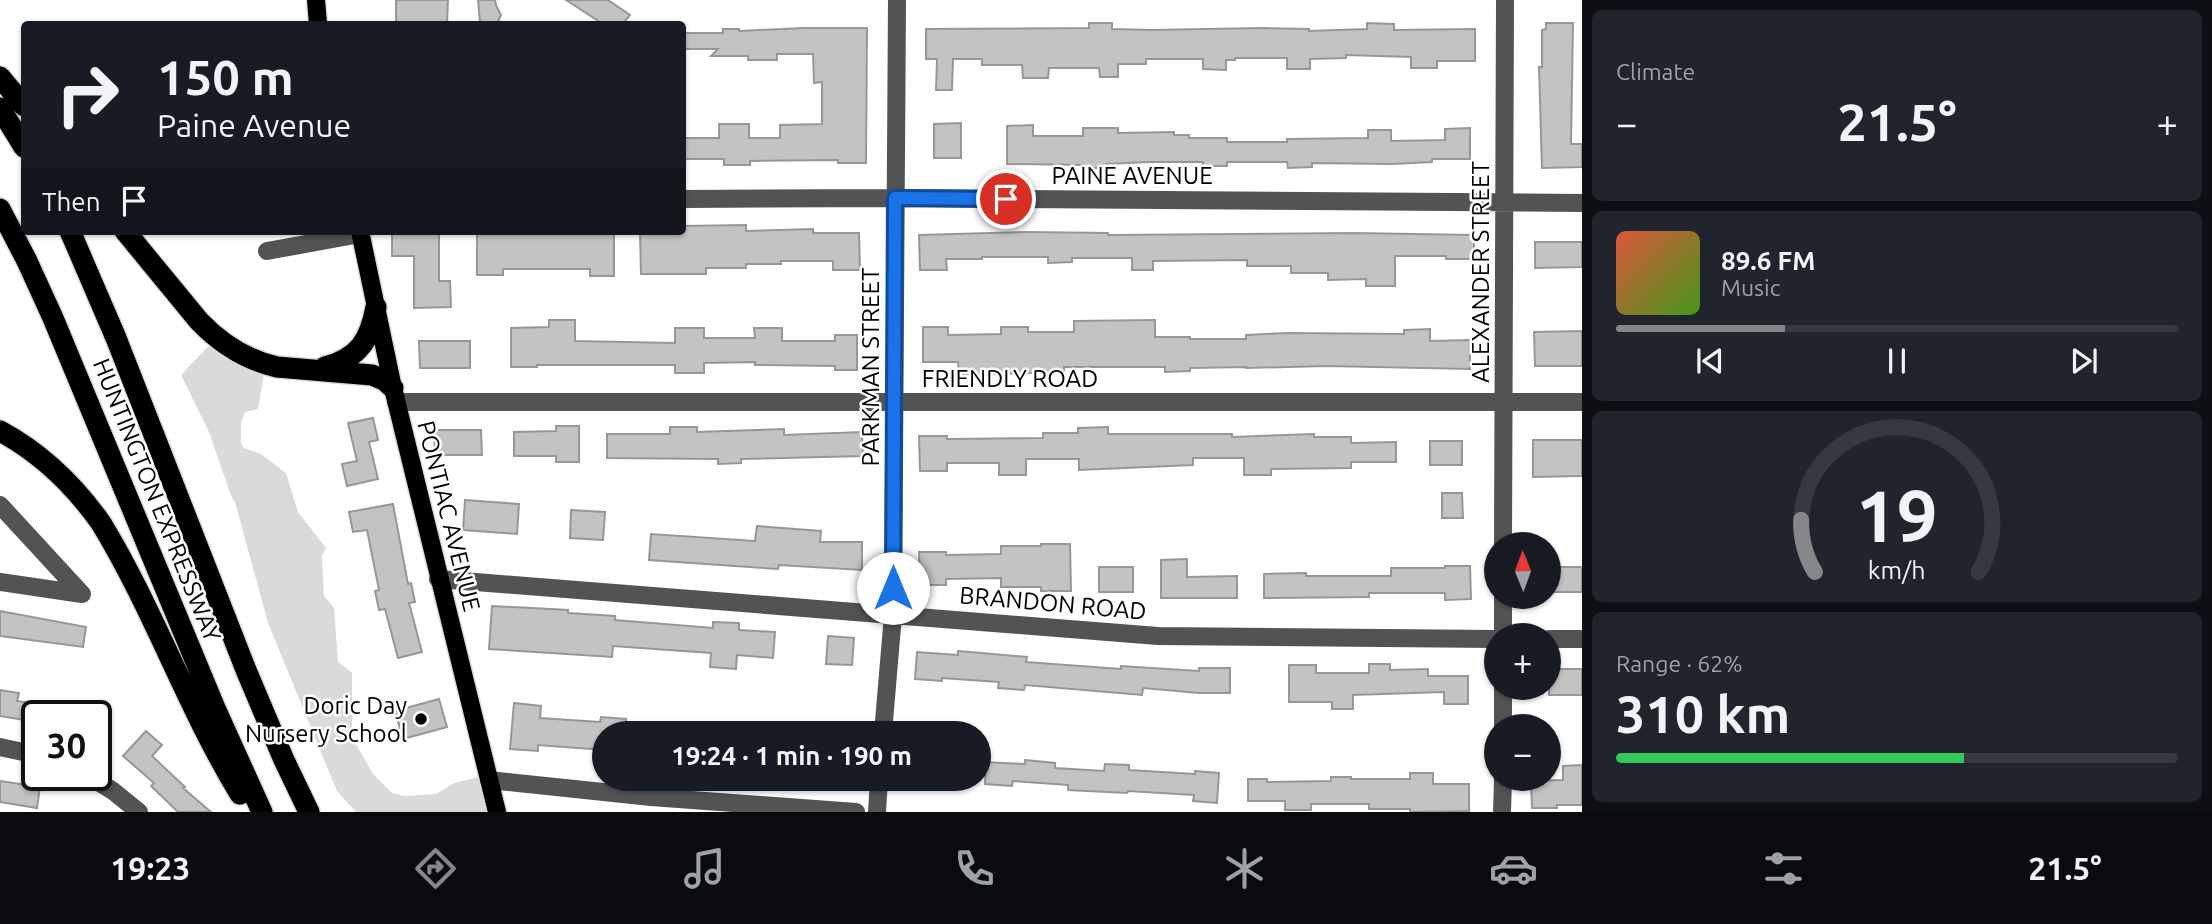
<!DOCTYPE html>
<html lang="en">
<head>
<meta charset="utf-8">
<style>
  :root { --surface:#171b24; --page:#20242c; --text:#f1f3f6; --muted:#9ea1a6; --line:#363941; --accent:#858687 }
  body { margin:0; font-family:Ubuntu,sans-serif; background:var(--page); color:var(--text); height:100vh; display:flex; flex-direction:column; font-size:26px; white-space:nowrap }
  * { box-sizing:border-box; margin:0 }
  p { font-size:23px; color:var(--muted) }
  .icon { flex:none; width:38px; height:38px; fill:none; stroke:currentColor; stroke-width:2; stroke-linecap:round; stroke-linejoin:round }
  .map { position:relative; flex:1; overflow:hidden }
  .sheet { display:flex; flex-direction:column; gap:10px; padding:10px; background:#0d0f14; width:630px }
  .sheet>* { flex:none }
  .guide { position:absolute; left:21px; top:21px; width:665px; height:214px; border-radius:7px; box-shadow:0 2px 5px #0004; background:#171b24; color:var(--text); overflow:hidden }
  .needle { width:46px; rotate:359deg }
  .fabs { position:absolute; left:1484px; top:532px; display:grid; gap:14px }
  .fabs a { display:grid; place-items:center; width:77px; height:77px; border-radius:50%; background:var(--surface); box-shadow:0 2px 5px #0004; font-size:35px }
  .speed { position:absolute; left:21px; top:700px; display:flex; gap:14px; font-size:35px; font-weight:700; text-align:center }
  .speed>* { display:grid; place-content:center; width:91px; height:91px; border-radius:50%; background:var(--surface); box-shadow:0 2px 5px #0004; line-height:1 }
  .speed .limit { border:4px solid #111; border-radius:10px; background:#fff; color:#111 }
  .pin { position:absolute; display:grid; place-items:center; width:60px; height:60px; color:#fff; margin:-30px; border:4px solid #fff; border-radius:50%; box-shadow:0 2px 7px #0007 }
  .me { position:absolute; width:77px; margin:-38px; rotate:0deg; stroke-linejoin:round; filter:drop-shadow(0 0 5px #0008) }
  .turn { display:flex; align-items:center; gap:24px; height:147px; padding:0 21px; font-size:32px }
  .turn .icon { width:91px; height:91px; stroke-width:2.5 }
  .turn b { display:block; font-size:49px; line-height:60px }
  .then { display:flex; align-items:center; height:66px; padding:0 21px; background:#0003; gap:14px; font-size:26px }
  .big { font-size:52px; font-weight:700; line-height:1.1 }
  .sheet .card { flex:1; display:flex; flex-direction:column; justify-content:center; gap:10px; min-width:0; padding:0 24px; border-radius:10px; background:var(--page) }
  .sheet .dial { align-items:center; gap:0 }
  .dial svg { height:182px; overflow:visible; fill:none; stroke:var(--line); stroke-width:7; stroke-linecap:round; text-anchor:middle }
  .dial text { fill:var(--text); stroke:none }
  .song { display:flex; align-items:center; gap:21px }
  .cover { width:84px; height:84px; border-radius:10px; background:linear-gradient(135deg,hsl(10 70% 55%),hsl(100 70% 35%)) }
  .played { height:7px; border-radius:4px; background:linear-gradient(90deg,var(--accent) 30%,var(--line) 30%) }
  .keys { display:flex; justify-content:space-around; direction:ltr }
  .heat { display:flex; justify-content:space-between; align-items:center; font-size:38px; direction:ltr }
  .charge { height:10px; border-radius:5px; background:linear-gradient(90deg,#34c759 62%,var(--line) 0) }
  .trip { position:absolute; left:592px; top:721px; width:399px; height:70px; border-radius:35px; background:var(--surface); box-shadow:0 2px 5px #0004; font-weight:700; line-height:70px; text-align:center }
  .dock { display:flex; height:112px; justify-content:space-around; align-items:center; background:#090b0e; color:var(--muted) }
  .dock .icon { width:49px; height:49px }
  .dock .selected { color:var(--accent) }
  .dock b { font-size:32px; color:var(--text) }
  main { display:flex; flex:1; min-height:0 }
  .map>svg:first-child { display:block }
  .green { fill:#dadada }
  .building { fill:#c3c3c3; stroke:#979797; stroke-width:2 }
  .lines { fill:none; stroke-linecap:round; stroke-linejoin:round }
  .major-casing { stroke:#dbdbdb; stroke-width:21 }
  .highway-casing { stroke:#dbdbdb; stroke-width:24 }
  .minor { stroke:#535353; stroke-width:18 }
  .major { stroke:#000; stroke-width:18 }
  .highway { stroke:#000; stroke-width:21 }
  .route-casing { stroke:#114b97; stroke-width:18 }
  .route { stroke:#1a73e8; stroke-width:12 }
  .poi-dot { fill:#000; stroke:#fff; stroke-width:2.5 }
  .labels { text-anchor:middle; dominant-baseline:central; stroke-width:5; stroke-linejoin:round; paint-order:stroke }
  .street-label { font-size:24px; fill:#000; stroke:#fff }
  .poi-label { font-size:24px; fill:#000; stroke:#fff; text-anchor:end }
</style>
</head>
<body>
<main>
<div class="map">
<svg width="1582" height="812" viewBox="0 0 1582 812">
  <rect width="100%" height="100%" fill="#fff"/>
  <!-- green -->
  <path class="green" d="M215,339l50,30 -7,40 -13,3 -4,10v21l3,5 17,6 25,19 12,39 28,36 -4,8 2,40 10,12 4,54 14,11v64l21,37 19,19 13,3 31,-2 18,-11 32,-8 13,37h-143l-19,-21 -69,-168 -33,-121 -4,-6 -22,-64 -28,-57z"/>
  <!-- building -->
  <path class="building" d="M396,0h52l-1,24h-51z
    M478,0h17l1,5 5,10 -4,9 -17,-2z
    M566,0h42l22,15 -7,9h-20z
    M1089,23h23v6l40,1 110,-2 47,1v2l58,-2v-6l27,1v6l81,-1v32h-38v7h-26v-11l-65,-2v3l-36,1v10h-23v-11h-52v2h-9v10l-23,-1v-10h-57v5h-28v13h-18l-1,-9h-50l-1,10h-25l-1,-13h-40v-6h-29l-1,31h-16l1,-31h-11v-30l163,-1z
    M1546,23h27l-2,121h11v23l-40,1 -3,-101h3v-37l4,-1z
    M804,28h63l-1,135h-28v-3l-88,1v4h-26v-6h-41l-1,-21h37v-14h30v14h31v-13l42,-1v-42l-8,1 -1,-29h-36v6h-29v-4h-37l7,-7h-36v-16h41v-4h16v2z
    M961,123v35h-27v-34z
    M1033,125v11h50v-8h35v5l56,-1v3h15v3h38v4h60v-3l81,-1v-8h23v11l54,-1v-11l25,-1v31h-38v3l-41,2 -79,-1v4l-24,1 -1,-6h-60v4h-24v-4h-54l-43,2v4h-22v-3l-77,-1v-38z
    M746,225v6l67,-2v4h46l1,37h-27v-9h-52v3h-35v4h-40v6h-65l-1,-43h42v-5z
    M392,231h47v50h11l1,26 -37,1v-52h-22z
    M477,231h101v3h36v42h-24v-7h-87v6h-26z
    M1026,232l82,1v2l246,-2 120,2v24h-28v-3h-51v30h-29v-7l-38,1v-7h-37v-7h-44v-6l-94,1v9h-21v-12h-60v4l-24,1v-6h-66v2h-36l1,11h-27l-1,-35z
    M1535,242h47v25l-47,1z
    M549,320h26v21l100,2v-15h29v10h51l-1,-10h28v13h53v-6h22v35h-22v-4l-80,-1v-3l-51,1v10h-29v-8h-138v2h-26v-39l38,-1z
    M1155,320v17h35v2h56v-4l42,-2 116,1v-4l26,-1v12l40,-1v29l-143,-3 -81,2v-1l-56,1v3l-25,1v-5h-101v5l-105,3 -1,-13h-35v-35h25v8l53,-1v-7h27v5h46v-11z
    M1582,331v35h-47l-1,-34z
    M419,341h51v27h-50z
    M373,418l5,22 -9,2 9,37 -31,7 -5,-22 15,-3 -9,-38z
    M556,426h23v36h-23v-6h-42v-24l42,-1z
    M670,427h27v5l87,-3v6l78,-3 1,24 -122,3v4l-23,1v-5l-111,-1v-24h63z
    M1108,427v7h124v3l82,-3v3h37v6l45,-1v20h-45v6l-80,1v6h-27v-17h-51v7l-114,5v-11h-53v16h-27v-12h-52v8h-27l-1,-35h28v3l96,-1v-5h35v-5z
    M434,430h47l1,25h-47z
    M1533,440h49v36l-49,1z
    M1430,441h32v24h-32z
    M1442,493h20l1,25h-21z
    M465,500l54,4 -2,30 -54,-4z
    M393,504l15,80 3,-1 4,19 -6,1 13,49 -24,6 -13,-49 -6,1 -4,-19 4,-1 -12,-60 -14,2 -4,-20z
    M571,510l34,2 -2,28 -33,-2z
    M757,526l64,5 -1,11h42v28l-83,-5 -1,4 -129,-9 2,-26 104,7z
    M1041,544h29l1,47h-30v-4h-40v-9l-55,1v6h-26l-1,-33h27v3l55,-1v-8h40z
    M1187,559v18l50,-1v22h-76v-38z
    M1445,566h25l1,33 -26,1v-7h-76v4l-105,1v-24l42,-1v3h85v-8h54z
    M1099,567h34v25h-34z
    M1549,567h33v25h-33z
    M492,606l76,4v3l47,3v4l98,8v-6l26,1v7l36,2 -2,26 -36,-3 -1,14 -26,-2 1,-14 -98,-7 -1,11 -123,-8z
    M0,611l86,16 -3,20 -83,-11z
    M828,636l26,2 -2,27 -26,-1z
    M958,651l69,6 -1,5 95,7v-3l78,5v-3h31v25h-31l-56,-5 -1,7 -117,-10 -1,5 -26,-2 1,-6 -57,-4v3l-27,-2 2,-27 41,3z
    M1369,664h21v6l38,-1v7h40v28h-24v-12l-91,3v14h-21v-7h-43v-37h27v8h53z
    M1549,669h33v26h-33z
    M0,690l19,3 -2,8 20,3v18l-37,-6z
    M439,699l8,28 -44,12 -8,-28z
    M514,703l27,3 -1,12 60,4 1,-5 25,2 -1,14h-21v17l-66,-5v6l-28,-2z
    M146,731l16,14 -10,11 33,31 -2,1 28,24h-33l-27,-26 3,-3 -31,-27z
    M1025,760l30,3v5l49,3 1,-7 24,1v5l66,4v-3l24,2 -2,30 -24,-2 1,-6 -66,-4 -1,2 -59,-3v-5l-55,-4 -1,5 -27,-2 1,-22 39,2z
    M1582,765v40h-25v3h-25l-1,-27 32,-1v-14z
    M1410,773h23v11h36v27l-59,1v-3h-41v-5h-58v6h-26v-9h-37v-22h19v3l64,-1v-4h20v2h59z
    M0,781l40,6 -3,21 -37,-6z"/>
  <g class="lines">
    <defs>
      <path id="major" d="M316,0l2,24
        M360,231l33,157 104,424"/>
      <path id="highway" d="M0,77l24,29
        M0,108l24,39
        M0,209l27,52 26,57 162,390 47,104
        M70,231l46,107 130,332 38,90 25,52
        M125,231l74,90c22,23 47,39 78,46l95,8 12,5 9,8
        M325,367c34,-9 45,-27 51,-60
        M0,431c41,22 74,54 101,92 53,87 86,184 139,271"/>
    </defs>
    <!-- major casing -->
    <use href="#major" class="major-casing"/>
    <!-- highway casing -->
    <use href="#highway" class="highway-casing"/>
    <!-- minor -->
    <path class="minor" d="M682,199l213,-1 687,5
      M267,251l93,-17
      M396,402h1186
      M0,505l82,89
      M1503,544l2,-544
      M438,579l720,57 338,3
      M0,582l82,12
      M1503,635v-38
      M1549,639h33
      M1503,726v-38
      M883,733l10,-118 4,-615
      M0,747l37,8
      M87,775l26,16 26,21
      M489,780l162,17 205,15
      M877,812l2,-33
      M1502,812l1,-33"/>
    <!-- major -->
    <use href="#major" class="major"/>
    <!-- highway -->
    <use href="#highway" class="highway"/>
  </g>
  <g class="lines">
    <defs>
      <path id="route" d="M893,588l2,-390 111,1"/>
    </defs>
    <!-- route casing -->
    <use href="#route" class="route-casing"/>
    <!-- route -->
    <use href="#route" class="route"/>
  </g>
  <!-- markers -->
  <circle class="poi-dot" cx="421" cy="719" r="7"/>
  <g class="labels">
    <!-- street labels -->
    <g class="street-label">
      <text x="1132" y="175">PAINE AVENUE</text>
      <text transform="translate(1480 272) rotate(-90)">ALEXANDER STREET</text>
      <text transform="translate(870 367) rotate(-90)">PARKMAN STREET</text>
      <text x="1010" y="378">FRIENDLY ROAD</text>
      <text transform="translate(157 500) rotate(68)">HUNTINGTON EXPRESSWAY</text>
      <text transform="translate(449 516) rotate(76)">PONTIAC AVENUE</text>
      <text transform="translate(1053 603) rotate(5)">BRANDON ROAD</text>
    </g>
    <!-- poi labels -->
    <g class="poi-label">
      <text x="407" y="705">Doric Day<tspan x="407" dy="28">Nursery School</tspan></text>
    </g>
  </g>
</svg>
<div class="fabs">
<a><svg class="needle" viewBox="-14 -14 28 28"><path d="M0-13l5 13h-10z" fill="#e53935"/><path d="M0 13l5-13h-10z" fill="#9ea1a6"/></svg></a>
<a>+</a>
<a>−</a>
</div>
<div class="speed"><div class="limit">30</div></div>
<div class="pin" style="left:1006px;top:199px;background:#d93025"><svg class="icon" aria-label="arrive" viewBox="0 0 24 24"><path d="M6 21V4h12l-3 4 3 4H6"/></svg></div>
<svg class="me" style="left:893px;top:588px" viewBox="-20 -20 40 40"><circle r="19" fill="#fff"/><path d="M0-13L10 11 0 6-10 11z" fill="#1a73e8"/></svg>
<div class="trip">19:24 · 1 min · 190 m</div>
<div class="guide">
<div class="turn"><svg class="icon" aria-label="right" viewBox="0 0 24 24"><path d="M7 20v-9h11M14 6l5 5-5 5"/></svg><div><b>150 m</b>Paine Avenue</div></div>
<div class="then">Then<svg class="icon" aria-label="arrive" viewBox="0 0 24 24"><path d="M6 21V4h12l-3 4 3 4H6"/></svg></div>
</div>
</div>
<section class="sheet">
<div class="card"><p>Climate</p>
<div class="heat"><a>−</a><b class="big">21.5°</b><a>+</a></div>
</div>
<div class="card">
<div class="song"><i class="cover"></i><div><b>89.6 FM</b><p>Music</p></div></div>
<div class="played"></div>
<div class="keys"><svg class="icon" aria-label="previous" viewBox="0 0 24 24"><path d="M18 5L8 12l10 7zM5 5v14"/></svg><svg class="icon" aria-label="pause" viewBox="0 0 24 24"><path d="M8 5v14M16 5v14"/></svg><svg class="icon" aria-label="next" viewBox="0 0 24 24"><path d="M6 5l10 7-10 7zM19 5v14"/></svg></div>
</div>
<div class="card dial"><svg viewBox="0 0 100 80">
<path d="M14 69A42 42 0 1 1 86 69"/>
<path d="M14 69A42 42 0 0 1 8 46" stroke="#858687"/>
<text x="50" y="56" font-size="32" font-weight="700">19</text>
<text x="50" y="72" font-size="11">km/h</text>
</svg></div>
<div class="card"><p>Range · 62%</p><b class="big">310 km</b><div class="charge"></div></div>
</section>
</main>
<nav class="dock">
<b>19:23</b>
<svg class="icon selected" aria-label="directions" viewBox="0 0 24 24"><path d="M12 3l9 9-9 9-9-9zM9 14v-3h6M13 9l2 2-2 2"/></svg>
<svg class="icon" aria-label="music" viewBox="0 0 24 24"><path d="M9 18V5l10-2v13"/><circle cx="6" cy="18" r="3"/><circle cx="16" cy="16" r="3"/></svg>
<svg class="icon" aria-label="phone" viewBox="0 0 24 24"><path d="M5 4h4l2 5-3 2q2 4 5 5l2-3 5 2v4C11 20 4 13 5 4z"/></svg>
<svg class="icon" aria-label="climate" viewBox="0 0 24 24"><path d="M12 3v18M4 7l16 10M4 17L20 7"/></svg>
<svg class="icon" aria-label="car" viewBox="0 0 24 24"><path d="M5 17H2v-5l4-1 3-4h7l3 4 3 1v5h-3M9 17h6M6 11h13"/><circle cx="7" cy="17" r="2"/><circle cx="17" cy="17" r="2"/></svg>
<svg class="icon" aria-label="filters" viewBox="0 0 24 24"><path d="M4 7h16M4 17h16"/><circle cx="9" cy="7" r="2"/><circle cx="15" cy="17" r="2"/></svg>
<b>21.5°</b>
</nav>
</body>
</html>
